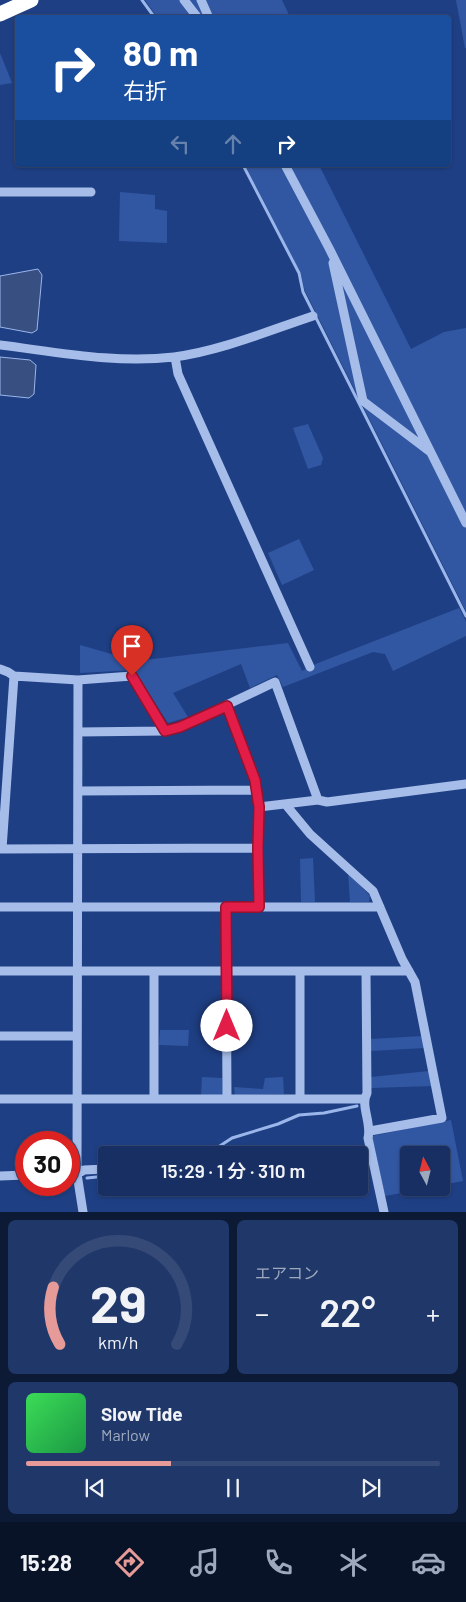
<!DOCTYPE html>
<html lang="ja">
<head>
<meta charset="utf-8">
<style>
  :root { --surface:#172f63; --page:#203769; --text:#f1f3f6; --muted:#9ea9be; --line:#364a78; --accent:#e69b98 }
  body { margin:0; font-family:Barlow,"Noto Sans JP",sans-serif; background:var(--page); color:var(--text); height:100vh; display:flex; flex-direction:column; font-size:19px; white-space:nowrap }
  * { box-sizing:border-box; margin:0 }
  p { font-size:16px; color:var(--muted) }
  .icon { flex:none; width:28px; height:28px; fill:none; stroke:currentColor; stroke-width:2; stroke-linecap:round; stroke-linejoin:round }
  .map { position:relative; height:1212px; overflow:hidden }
  .panel { display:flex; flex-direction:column; gap:8px; padding:8px; background:#0d1a36; flex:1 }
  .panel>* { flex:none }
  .top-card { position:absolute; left:15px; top:15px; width:436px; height:152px; border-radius:5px; box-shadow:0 1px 4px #0004,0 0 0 1px var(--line); background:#1a4fa0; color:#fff; overflow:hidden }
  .needle { width:32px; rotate:353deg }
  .tools { position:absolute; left:400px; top:1146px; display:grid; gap:10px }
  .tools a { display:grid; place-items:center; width:50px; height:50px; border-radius:5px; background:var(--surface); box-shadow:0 1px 4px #0004,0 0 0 1px var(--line); font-size:25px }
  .speed { position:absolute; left:15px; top:1131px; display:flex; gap:10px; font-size:25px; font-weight:700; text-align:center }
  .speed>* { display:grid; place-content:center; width:65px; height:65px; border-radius:50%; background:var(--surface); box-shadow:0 1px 4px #0004,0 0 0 1px var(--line); line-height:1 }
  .speed .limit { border:8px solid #d22; background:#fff; color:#111 }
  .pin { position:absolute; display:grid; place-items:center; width:42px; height:42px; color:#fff; margin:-51px -21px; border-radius:50% 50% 50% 0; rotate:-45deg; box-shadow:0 0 5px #0007 }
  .pin .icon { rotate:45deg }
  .me { position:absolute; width:55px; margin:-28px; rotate:0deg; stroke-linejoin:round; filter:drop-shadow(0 0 4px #0008) }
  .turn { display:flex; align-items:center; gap:18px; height:105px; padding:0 25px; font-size:22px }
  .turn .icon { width:65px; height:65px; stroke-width:2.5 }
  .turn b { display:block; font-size:35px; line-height:42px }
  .lanes { display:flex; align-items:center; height:48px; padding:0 25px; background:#0003; justify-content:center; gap:25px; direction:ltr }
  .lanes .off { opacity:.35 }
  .big { font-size:38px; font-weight:600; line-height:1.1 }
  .panel .card { flex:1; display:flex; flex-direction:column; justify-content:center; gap:8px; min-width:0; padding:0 18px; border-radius:8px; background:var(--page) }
  .panel .dial { align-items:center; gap:0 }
  .dial svg { height:130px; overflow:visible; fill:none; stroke:var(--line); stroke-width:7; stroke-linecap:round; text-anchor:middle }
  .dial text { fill:var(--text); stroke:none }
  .song { display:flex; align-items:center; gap:15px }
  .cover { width:60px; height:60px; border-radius:8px; background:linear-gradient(135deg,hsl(130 70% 55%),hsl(140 70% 35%)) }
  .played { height:5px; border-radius:2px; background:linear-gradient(90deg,var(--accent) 35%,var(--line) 35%) }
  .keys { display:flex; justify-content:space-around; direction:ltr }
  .heat { display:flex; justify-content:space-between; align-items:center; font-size:28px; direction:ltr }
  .panel .tiles { flex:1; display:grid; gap:8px; grid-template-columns:1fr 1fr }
  .card:last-child { grid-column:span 2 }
  .trip { position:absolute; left:98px; top:1146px; width:270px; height:50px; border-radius:5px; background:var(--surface); box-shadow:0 1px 4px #0004,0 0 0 1px var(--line); font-weight:600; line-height:50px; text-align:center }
  .menu { display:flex; height:80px; justify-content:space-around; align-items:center; background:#091328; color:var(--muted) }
  .menu .icon { width:35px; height:35px }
  .menu .active { color:var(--accent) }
  .menu b { font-size:22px; color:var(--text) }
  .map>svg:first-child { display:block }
  .green { fill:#3257a2 }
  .water { fill:#384f82; stroke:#9ab6eb }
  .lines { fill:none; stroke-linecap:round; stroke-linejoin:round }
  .stream { stroke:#9ab6eb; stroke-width:3 }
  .minor { stroke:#a6bdea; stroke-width:9 }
  .highway { stroke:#fff; stroke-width:15 }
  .route-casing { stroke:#92132f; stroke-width:12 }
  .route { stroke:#e11d48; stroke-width:9 }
</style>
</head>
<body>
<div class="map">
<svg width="466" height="1212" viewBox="0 0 466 1212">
  <rect width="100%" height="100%" fill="#1f3f84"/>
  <!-- green -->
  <path class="green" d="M145,0h137l8,17h-133z
    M456,0h10v48h-1z
    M0,53l12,30 -12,2z
    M245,165h74l92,184 33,-17 22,-4v283l-161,-320 -5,-19z
    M120,192l35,3v14l12,2v32l-48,-2z
    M308,424l15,34 -2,7 -13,4 -15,-41z
    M299,539l15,31 -32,15 -14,-32z
    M459,608l7,13v15l-73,35 -8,-17 -12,-2 -90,35 -6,-12 -27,13 -9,-24 -68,29 15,24 -20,6 -34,-53 -54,3v-28l56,16 152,-18 14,28 16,-8z
    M313,858l2,44h-14l-1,-43z
    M348,872l22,24 -1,6h-19z
    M160,1030h29l-1,16 -29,-1z
    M422,1036l2,12 -53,3v-12z
    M429,1071l3,15 -61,2v-11z
    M202,1077l20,1 1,17h-22z
    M283,1077l1,17 -49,1 -1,-8 29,2 2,-11z
    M451,1120l12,61 -22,4v-30h-32v33h21l-45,8 -13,-60z"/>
  <!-- water -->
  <path class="water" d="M38,269l4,6 -5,55 -5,3 -32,-6v-51z
    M0,357l30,3 6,5 -2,29 -5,4 -29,-3z"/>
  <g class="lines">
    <!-- stream -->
    <path class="stream" d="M142,0l13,18
      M243,165l56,108 4,19 163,324
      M206,1155l26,-17 46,-14 21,-9 25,-2 33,-7
      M87,1178l19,-2"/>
    <!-- minor -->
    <path class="minor" d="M184,0l14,18
      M201,0l8,18
      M285,165l44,83 137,275
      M0,192h91
      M333,263l30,138 66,50
      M0,345c57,7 116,19 174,12 46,-6 94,-26 139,-41
      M175,357l3,17 132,293
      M0,669l8,3 6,4 64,4 54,-4 33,55
      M78,680l-1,494 6,38
      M227,705l28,75 4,27 -1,41 1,59
      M78,732l87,-1 15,-4 95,-45 43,118 -59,7
      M78,791l178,-1
      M318,800l9,2 139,-18
      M286,805l24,29 63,57 29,68 13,23 27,136 -72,13
      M0,849l258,-1
      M2,849l12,-173
      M0,907h380
      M226,907l1,192
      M0,971h409
      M154,971v128
      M300,971v128
      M366,971l1,122c-7,13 5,30 1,45l16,74
      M0,1036h77
      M0,1099h364
      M69,1174h8l7,-4 22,-1
      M0,1176l26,-1"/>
    <!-- highway -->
    <path class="highway" d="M0,14l31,-14"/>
  </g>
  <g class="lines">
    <defs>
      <path id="route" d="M132,676l33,55 15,-4 47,-21 28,74 4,27 -1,41 1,59h-33l1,119"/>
    </defs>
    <!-- route casing -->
    <use href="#route" class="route-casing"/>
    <!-- route -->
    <use href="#route" class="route"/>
  </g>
</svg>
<div class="tools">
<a><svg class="needle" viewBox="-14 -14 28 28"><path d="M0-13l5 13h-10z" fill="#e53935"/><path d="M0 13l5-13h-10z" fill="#9ea9be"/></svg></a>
</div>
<div class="speed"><div class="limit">30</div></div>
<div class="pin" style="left:132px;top:676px;background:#d93025"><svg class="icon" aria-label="arrive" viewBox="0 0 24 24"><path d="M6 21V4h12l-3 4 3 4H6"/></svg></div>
<svg class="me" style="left:227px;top:1026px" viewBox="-20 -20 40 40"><circle r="19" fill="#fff"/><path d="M0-13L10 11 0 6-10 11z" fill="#e11d48"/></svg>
<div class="trip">15:29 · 1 分 · 310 m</div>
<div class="top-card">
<div class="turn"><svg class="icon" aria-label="right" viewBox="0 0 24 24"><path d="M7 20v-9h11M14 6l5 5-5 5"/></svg><div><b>80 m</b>右折</div></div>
<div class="lanes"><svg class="icon off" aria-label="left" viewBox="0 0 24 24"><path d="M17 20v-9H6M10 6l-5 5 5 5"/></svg><svg class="icon off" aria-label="ahead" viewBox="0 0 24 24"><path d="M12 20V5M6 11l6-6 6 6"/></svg><svg class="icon" aria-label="right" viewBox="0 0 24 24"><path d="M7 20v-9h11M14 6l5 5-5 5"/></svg></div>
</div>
</div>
<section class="panel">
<div class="tiles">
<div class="card dial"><svg viewBox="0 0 100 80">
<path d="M14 69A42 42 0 1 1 86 69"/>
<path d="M14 69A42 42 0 0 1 10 34" stroke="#e69b98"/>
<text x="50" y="56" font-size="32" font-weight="700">29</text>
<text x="50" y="72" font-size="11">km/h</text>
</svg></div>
<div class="card"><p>エアコン</p>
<div class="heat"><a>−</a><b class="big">22°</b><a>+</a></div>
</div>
<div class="card">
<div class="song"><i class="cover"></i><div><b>Slow Tide</b><p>Marlow</p></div></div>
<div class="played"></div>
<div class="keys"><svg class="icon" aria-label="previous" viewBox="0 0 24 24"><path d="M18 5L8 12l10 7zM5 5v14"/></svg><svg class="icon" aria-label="pause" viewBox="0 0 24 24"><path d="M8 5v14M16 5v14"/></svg><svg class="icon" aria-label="next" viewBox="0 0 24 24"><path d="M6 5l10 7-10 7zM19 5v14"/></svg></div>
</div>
</div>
</section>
<nav class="menu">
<b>15:28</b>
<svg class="icon active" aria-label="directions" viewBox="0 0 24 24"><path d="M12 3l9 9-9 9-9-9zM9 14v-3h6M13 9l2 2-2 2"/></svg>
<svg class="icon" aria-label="music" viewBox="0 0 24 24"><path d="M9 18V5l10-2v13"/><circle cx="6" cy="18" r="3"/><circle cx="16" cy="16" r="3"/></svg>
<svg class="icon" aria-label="phone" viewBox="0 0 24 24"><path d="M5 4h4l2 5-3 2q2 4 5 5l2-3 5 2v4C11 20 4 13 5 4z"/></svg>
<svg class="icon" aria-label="climate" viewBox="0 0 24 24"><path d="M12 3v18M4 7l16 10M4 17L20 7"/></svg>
<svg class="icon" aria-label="car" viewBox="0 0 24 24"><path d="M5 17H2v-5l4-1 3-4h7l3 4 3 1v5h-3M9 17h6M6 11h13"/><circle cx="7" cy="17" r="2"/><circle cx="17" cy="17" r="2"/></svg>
</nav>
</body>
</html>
